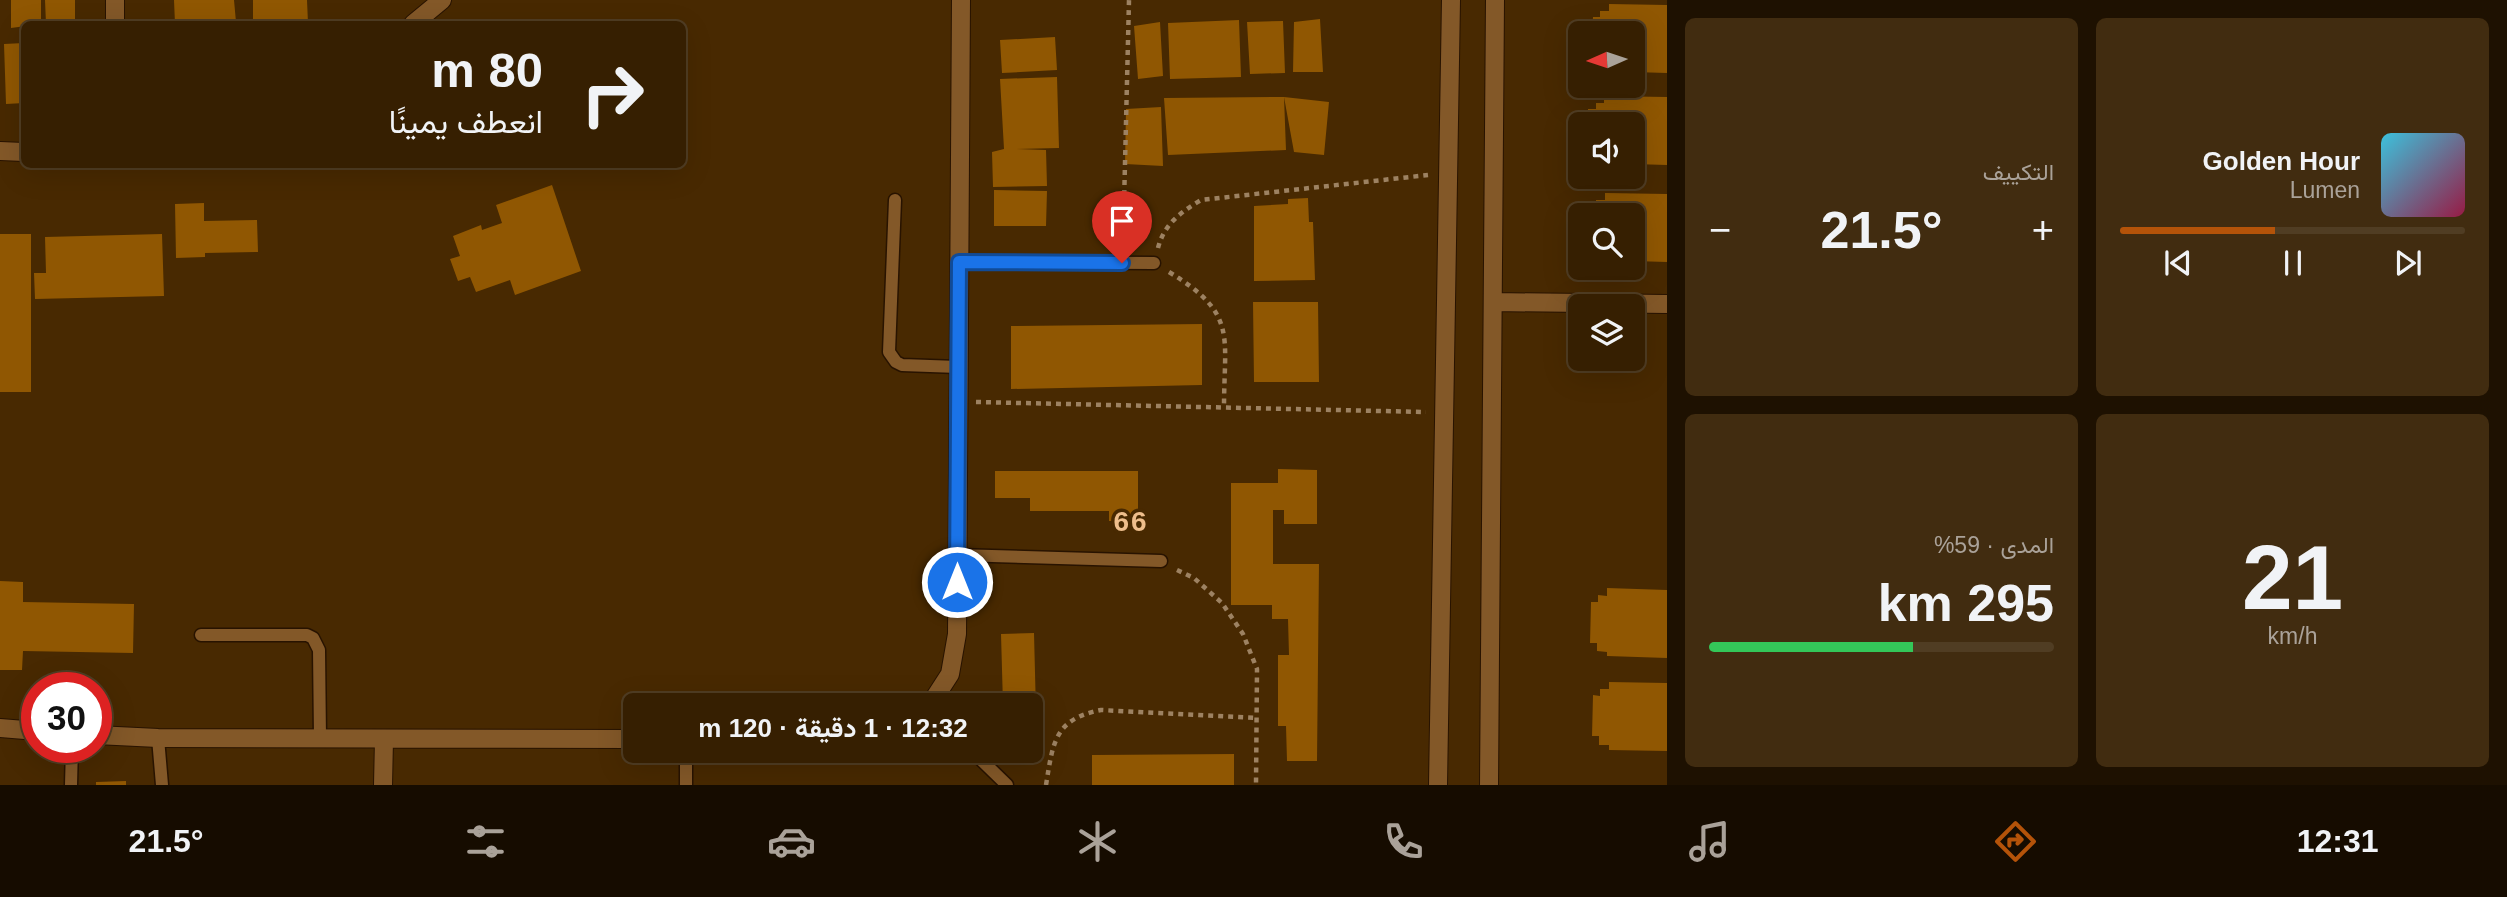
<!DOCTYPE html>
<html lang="ar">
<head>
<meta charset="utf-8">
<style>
  :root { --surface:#361f01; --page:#412c10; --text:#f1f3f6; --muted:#aaa299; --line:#503d23; --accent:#b45309 }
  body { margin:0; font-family:Helvetica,Vazirmatn,sans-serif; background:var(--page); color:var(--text); direction:rtl; height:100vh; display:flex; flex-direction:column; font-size:26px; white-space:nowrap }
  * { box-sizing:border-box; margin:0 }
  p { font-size:23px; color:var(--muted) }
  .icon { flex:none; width:38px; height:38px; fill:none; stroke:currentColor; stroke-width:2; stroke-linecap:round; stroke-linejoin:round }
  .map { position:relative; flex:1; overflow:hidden; direction:ltr }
  .drawer { display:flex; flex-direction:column; gap:18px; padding:18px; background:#1e1101; width:840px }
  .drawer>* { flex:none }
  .banner { position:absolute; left:21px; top:21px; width:665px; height:147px; border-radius:10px; box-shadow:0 7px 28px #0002,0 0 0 2px var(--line); direction:rtl; background:#361f01; color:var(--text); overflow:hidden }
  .needle { width:46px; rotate:267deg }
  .fabs { position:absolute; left:1568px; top:21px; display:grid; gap:14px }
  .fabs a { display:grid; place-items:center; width:77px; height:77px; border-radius:10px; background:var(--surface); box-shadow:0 7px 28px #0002,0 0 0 2px var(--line); font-size:35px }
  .speed { position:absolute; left:21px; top:672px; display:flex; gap:14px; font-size:35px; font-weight:700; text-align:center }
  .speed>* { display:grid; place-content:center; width:91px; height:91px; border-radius:50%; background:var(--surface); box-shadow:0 7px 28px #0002,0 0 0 2px var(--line); line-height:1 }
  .speed .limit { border:10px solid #d22; background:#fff; color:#111 }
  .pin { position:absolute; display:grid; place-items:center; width:60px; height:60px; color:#fff; margin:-72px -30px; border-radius:50% 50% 50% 0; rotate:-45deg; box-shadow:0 0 7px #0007 }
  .pin .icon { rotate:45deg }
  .me { position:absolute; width:77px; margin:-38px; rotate:0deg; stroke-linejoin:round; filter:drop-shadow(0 0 5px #0008) }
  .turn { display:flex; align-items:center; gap:24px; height:147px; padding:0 28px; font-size:32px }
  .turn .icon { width:91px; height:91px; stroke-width:2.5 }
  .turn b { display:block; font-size:49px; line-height:60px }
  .big { font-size:52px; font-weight:700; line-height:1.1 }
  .drawer .card { flex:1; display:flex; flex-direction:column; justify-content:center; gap:10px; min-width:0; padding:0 24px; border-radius:10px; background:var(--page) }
  .drawer .dial { align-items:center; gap:0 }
  .dial b { font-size:91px; line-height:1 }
  .song { display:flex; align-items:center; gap:21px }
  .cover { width:84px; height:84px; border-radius:10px; background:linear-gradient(135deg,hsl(190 70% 55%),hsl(340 70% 35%)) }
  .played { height:7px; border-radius:4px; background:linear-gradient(90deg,var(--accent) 45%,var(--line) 45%) }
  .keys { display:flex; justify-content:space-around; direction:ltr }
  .heat { display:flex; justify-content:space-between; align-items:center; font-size:38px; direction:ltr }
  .charge { height:10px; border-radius:5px; background:linear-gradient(90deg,#34c759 59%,var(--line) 0) }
  .drawer .tiles { flex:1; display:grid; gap:18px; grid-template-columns:repeat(2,1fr) }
  .trip { position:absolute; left:623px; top:693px; width:420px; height:70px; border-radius:10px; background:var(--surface); box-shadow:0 7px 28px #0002,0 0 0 2px var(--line); font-weight:700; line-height:70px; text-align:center; direction:rtl }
  .tabs { display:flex; height:112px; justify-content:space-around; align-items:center; background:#160c00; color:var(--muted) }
  .tabs .icon { width:49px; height:49px }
  .tabs .active { color:var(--accent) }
  .tabs b { font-size:32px; color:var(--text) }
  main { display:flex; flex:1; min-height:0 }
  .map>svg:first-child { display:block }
  .building { fill:#905702 }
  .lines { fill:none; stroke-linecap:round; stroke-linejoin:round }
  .service-casing { stroke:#281300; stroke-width:15 }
  .minor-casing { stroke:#281300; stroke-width:20 }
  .path { stroke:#9d8262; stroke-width:4.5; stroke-dasharray:5 5; stroke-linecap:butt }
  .service { stroke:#835828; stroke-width:12 }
  .minor { stroke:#835828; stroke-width:18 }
  .route-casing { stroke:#114b97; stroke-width:18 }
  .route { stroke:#1a73e8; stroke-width:12 }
  .labels { text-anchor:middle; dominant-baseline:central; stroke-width:7; stroke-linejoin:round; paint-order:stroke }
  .district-label { font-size:28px; font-weight:bold; letter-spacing:2px; fill:#eebe8c; stroke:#482901 }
</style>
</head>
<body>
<main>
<section class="drawer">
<div class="tiles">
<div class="card">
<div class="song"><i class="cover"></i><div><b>Golden Hour</b><p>Lumen</p></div></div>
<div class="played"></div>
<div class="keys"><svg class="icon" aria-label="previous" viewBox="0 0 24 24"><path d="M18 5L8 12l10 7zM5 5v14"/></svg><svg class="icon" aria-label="pause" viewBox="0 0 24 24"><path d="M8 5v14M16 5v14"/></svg><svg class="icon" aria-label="next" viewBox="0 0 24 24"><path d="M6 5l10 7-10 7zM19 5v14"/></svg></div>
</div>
<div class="card"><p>التكييف</p>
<div class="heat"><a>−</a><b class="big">21.5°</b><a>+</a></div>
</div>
<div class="card dial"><b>21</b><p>km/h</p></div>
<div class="card"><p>المدى · 59%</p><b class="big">295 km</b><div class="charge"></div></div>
</div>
</section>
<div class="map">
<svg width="1667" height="785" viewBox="0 0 1667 785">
  <rect width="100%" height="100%" fill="#482901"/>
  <!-- building -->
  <path class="building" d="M11,0h30v24l-30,4z
    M45,0h30v24h-29z
    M174,0h60l2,22 -61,2z
    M253,0h54l1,23 -55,1z
    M1609,4l58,1v68l-34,-1v-39h-41l1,-16h7v-6h9z
    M1320,19l3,53h-30l1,-50z
    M1239,20l2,57 -71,2 -2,-56z
    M1283,21l2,52 -35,1 -3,-52z
    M1160,22l3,54 -25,3 -4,-53z
    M1055,37l2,33 -55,3 -2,-33z
    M24,43v60l-18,1 -2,-60z
    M1057,77l2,71 -42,1 29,1 1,36 -54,1 -1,-35 12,-3 -4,-70z
    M1604,96l63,1v68l-34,-1v-40h-45v-15h8v-6h8z
    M1284,97l45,5 -5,53 -30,-3z
    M1284,97l2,53 -118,5 -4,-57z
    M1161,107l2,59 -38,-2 1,-55z
    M552,185l29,86 -66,24 -5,-15 -34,12 -6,-15 -12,4 -8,-22 10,-3 -7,-20 28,-11 1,5 20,-7 -6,-18z
    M994,190l53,1 -1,35h-52z
    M1605,193l62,1v68l-34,-1v-46h-45l1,-9h7v-6h9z
    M1308,198l1,24h4l2,58 -61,1v-75l34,-2v-5z
    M204,203v18l53,-1 1,32 -53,1v4l-29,1 -1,-54z
    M0,234h31v158h-31z
    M162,234l2,62 -129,3 -1,-26h12l-1,-36z
    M1253,302h65l1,80h-65z
    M1202,324v61l-191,4v-63z
    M1278,469l39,1v54h-33v-14h-11v54h46l-2,197h-30l-1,-35h-8v-71h11l-1,-36h-16v-14h-41v-122h47z
    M995,471h143v50h-29v-10h-79v-13h-35z
    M0,581l23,1v20l111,2 -1,49 -110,-2 -1,19h-22z
    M1607,588l60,2v68l-60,-2v-4l-10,-1v-8h-7l1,-41h7v-7l9,1z
    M1034,633l2,79h-5v-7h-28l-2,-71z
    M1609,682l58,1v68l-58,-1v-5h-10v-9h-7l1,-41 7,1v-7h9z
    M1234,754v31h-142v-30z
    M126,781v4h-30v-3z"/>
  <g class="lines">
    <defs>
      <path id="service" d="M895,200l-6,152 7,10 6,3 56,2
        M959,262l195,1
        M957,555l204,6
        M201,635h106l6,3 6,12 1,88
        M158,738l4,47
        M972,751l35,34
        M71,785l1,-38
        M686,785v-34"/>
      <path id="minor" d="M115,24v-24
        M413,24l29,-24
        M0,151l24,1
        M1493,302l174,2
        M930,705l20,-31 7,-40 4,-634
        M0,728l37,3
        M96,735l62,3 477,1
        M383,785l1,-45
        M1438,785l13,-785
        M1489,785l6,-785"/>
    </defs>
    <!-- service casing -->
    <use href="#service" class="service-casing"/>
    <!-- minor casing -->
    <use href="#minor" class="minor-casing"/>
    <!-- path -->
    <path class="path" d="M1123,245l6,-245
      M1158,248c6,-24 23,-36 43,-48l227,-25
      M1169,272c69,42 55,63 55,136
      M976,402l450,10
      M1177,570l17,8 28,25 21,31 14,35 -1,116
      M1046,785c7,-42 8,-66 55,-75l155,8"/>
    <!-- service -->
    <use href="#service" class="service"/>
    <!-- minor -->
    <use href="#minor" class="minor"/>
  </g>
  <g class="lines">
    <defs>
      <path id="route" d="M957,582l2,-320 163,1"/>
    </defs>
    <!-- route casing -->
    <use href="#route" class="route-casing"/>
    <!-- route -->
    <use href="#route" class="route"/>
  </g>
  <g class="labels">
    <!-- district labels -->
    <g class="district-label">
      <text x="1131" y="521">66</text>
    </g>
  </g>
</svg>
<div class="fabs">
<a><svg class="needle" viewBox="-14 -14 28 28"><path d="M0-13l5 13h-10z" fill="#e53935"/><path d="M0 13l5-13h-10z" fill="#aaa299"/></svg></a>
<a><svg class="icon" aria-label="sound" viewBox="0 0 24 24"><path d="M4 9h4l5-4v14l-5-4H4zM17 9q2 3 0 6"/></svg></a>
<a><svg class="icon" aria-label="search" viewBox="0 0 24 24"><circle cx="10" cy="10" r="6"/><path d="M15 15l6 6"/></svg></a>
<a><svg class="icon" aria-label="layers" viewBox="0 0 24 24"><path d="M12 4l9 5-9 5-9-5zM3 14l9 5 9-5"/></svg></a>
</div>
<div class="speed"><div class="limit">30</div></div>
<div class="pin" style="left:1122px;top:263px;background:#d93025"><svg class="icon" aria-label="arrive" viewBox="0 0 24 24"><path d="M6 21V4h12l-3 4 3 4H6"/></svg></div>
<svg class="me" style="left:957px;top:582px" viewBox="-20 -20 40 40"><circle r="17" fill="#1a73e8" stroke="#fff" stroke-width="3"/><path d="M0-11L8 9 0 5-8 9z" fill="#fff"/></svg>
<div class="trip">12:32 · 1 دقيقة · 120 m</div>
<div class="banner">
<div class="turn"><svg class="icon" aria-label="right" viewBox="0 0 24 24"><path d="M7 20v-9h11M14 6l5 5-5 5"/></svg><div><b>80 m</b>انعطف يمينًا</div></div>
</div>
</div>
</main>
<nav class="tabs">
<b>12:31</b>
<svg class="icon active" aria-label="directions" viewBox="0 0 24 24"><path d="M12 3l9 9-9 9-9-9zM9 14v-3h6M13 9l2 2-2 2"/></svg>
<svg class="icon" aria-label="music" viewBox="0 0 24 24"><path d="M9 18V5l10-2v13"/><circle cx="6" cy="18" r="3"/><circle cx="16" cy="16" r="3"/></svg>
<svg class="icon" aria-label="phone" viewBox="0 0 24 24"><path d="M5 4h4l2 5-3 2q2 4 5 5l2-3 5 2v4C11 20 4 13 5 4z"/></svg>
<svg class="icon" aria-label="climate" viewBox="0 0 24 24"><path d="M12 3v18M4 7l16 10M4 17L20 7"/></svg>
<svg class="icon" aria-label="car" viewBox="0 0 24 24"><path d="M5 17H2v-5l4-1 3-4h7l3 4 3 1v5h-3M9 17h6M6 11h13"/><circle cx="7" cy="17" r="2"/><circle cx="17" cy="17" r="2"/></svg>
<svg class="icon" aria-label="filters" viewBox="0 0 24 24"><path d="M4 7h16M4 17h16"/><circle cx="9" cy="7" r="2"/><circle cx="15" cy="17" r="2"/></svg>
<b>21.5°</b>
</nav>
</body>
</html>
